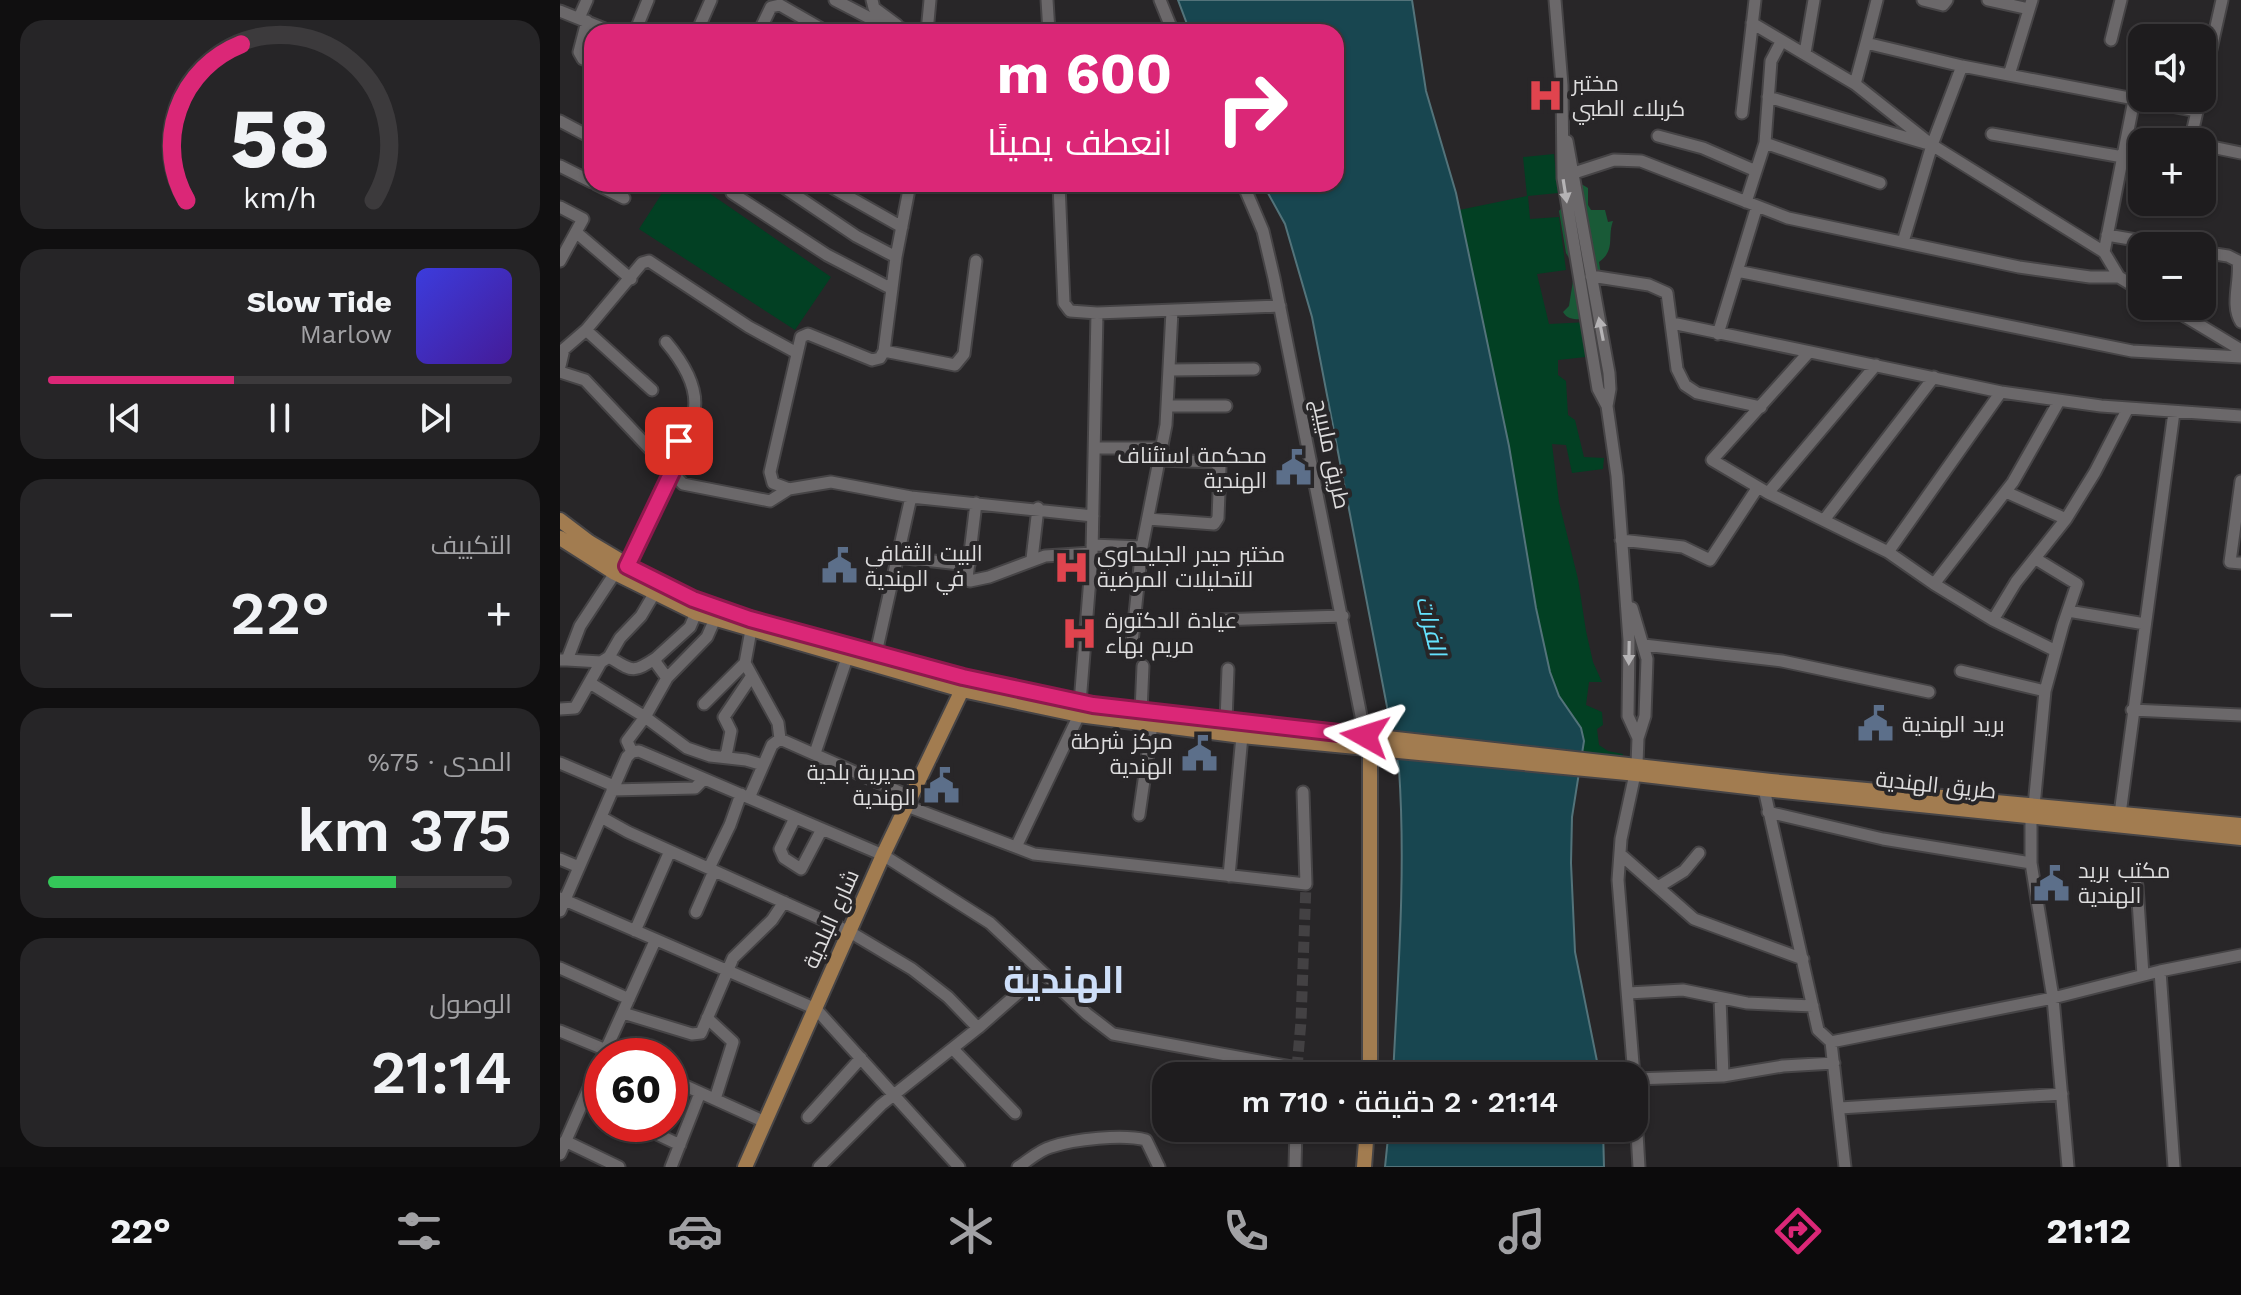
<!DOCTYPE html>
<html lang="ar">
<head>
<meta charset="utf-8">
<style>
  :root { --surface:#1e1c1e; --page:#262527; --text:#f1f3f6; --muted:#a1a1a4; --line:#3c3a3c; --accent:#db2777 }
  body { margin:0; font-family:"Work Sans",Cairo,sans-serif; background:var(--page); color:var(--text); direction:rtl; height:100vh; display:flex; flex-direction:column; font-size:30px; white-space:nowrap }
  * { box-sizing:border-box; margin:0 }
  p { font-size:26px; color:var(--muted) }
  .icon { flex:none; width:44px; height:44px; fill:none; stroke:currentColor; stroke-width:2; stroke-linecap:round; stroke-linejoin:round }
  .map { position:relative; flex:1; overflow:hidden; direction:ltr }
  .panel { display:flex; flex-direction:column; gap:20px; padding:20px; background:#100f10; width:560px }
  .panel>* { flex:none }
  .banner { position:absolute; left:24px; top:24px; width:760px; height:168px; border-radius:24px; box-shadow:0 2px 6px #0004,0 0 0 2px var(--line); direction:rtl; background:#db2777; color:#fff; overflow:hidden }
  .buttons { position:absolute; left:1568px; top:24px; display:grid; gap:16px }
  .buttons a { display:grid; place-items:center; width:88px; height:88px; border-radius:16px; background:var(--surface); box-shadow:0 2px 6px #0004,0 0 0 2px var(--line); font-size:40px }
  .speed { position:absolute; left:24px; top:1038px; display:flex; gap:16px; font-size:40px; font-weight:700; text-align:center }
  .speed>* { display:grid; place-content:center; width:104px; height:104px; border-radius:50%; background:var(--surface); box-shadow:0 2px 6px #0004,0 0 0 2px var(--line); line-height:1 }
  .speed .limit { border:12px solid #d22; background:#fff; color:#111 }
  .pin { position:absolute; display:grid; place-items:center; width:68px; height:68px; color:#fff; margin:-34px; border-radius:16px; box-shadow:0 4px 12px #0006 }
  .me { position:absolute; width:88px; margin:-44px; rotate:276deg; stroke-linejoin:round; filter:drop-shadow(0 0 6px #0008) }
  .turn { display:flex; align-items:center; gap:28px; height:168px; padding:0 40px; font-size:36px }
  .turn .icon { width:104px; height:104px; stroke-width:2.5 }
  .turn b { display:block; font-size:56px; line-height:68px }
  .big { font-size:60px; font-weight:600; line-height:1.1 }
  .panel .tile { flex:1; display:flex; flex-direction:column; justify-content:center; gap:12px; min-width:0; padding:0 28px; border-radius:24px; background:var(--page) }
  .panel .dial { align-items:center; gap:0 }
  .dial svg { height:208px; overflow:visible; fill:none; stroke:var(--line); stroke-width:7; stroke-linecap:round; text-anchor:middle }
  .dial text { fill:var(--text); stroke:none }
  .song { display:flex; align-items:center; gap:24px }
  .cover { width:96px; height:96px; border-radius:12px; background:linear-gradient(135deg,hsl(240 70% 55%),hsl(260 70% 35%)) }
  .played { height:8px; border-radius:4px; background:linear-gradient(90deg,var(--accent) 40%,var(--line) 40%) }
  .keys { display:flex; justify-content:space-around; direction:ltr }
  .heat { display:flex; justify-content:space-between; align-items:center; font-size:44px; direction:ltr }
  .charge { height:12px; border-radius:6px; background:linear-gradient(90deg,#34c759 75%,var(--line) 0) }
  .trip { position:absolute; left:592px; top:1062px; width:496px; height:80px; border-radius:24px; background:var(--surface); box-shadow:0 2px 6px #0004,0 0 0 2px var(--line); font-weight:600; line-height:80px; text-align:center; direction:rtl }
  .dock { display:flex; height:128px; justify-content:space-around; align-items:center; background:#0c0b0c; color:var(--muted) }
  .dock .icon { width:56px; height:56px }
  .dock .active { color:var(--accent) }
  .dock b { font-size:36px; color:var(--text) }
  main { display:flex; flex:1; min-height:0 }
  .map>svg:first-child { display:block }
  .green { fill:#024023 }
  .forest { fill:#195a37 }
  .water { fill:#184650; stroke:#53737a; stroke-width:2 }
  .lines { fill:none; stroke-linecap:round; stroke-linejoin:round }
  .minor-tunnel { stroke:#434143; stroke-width:11; stroke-dasharray:11 5.5; stroke-linecap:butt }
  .minor-casing { stroke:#464446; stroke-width:15 }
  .major-casing { stroke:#464446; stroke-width:18 }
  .minor { stroke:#6b686a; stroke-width:11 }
  .major { stroke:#a27c50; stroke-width:14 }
  .oneway { fill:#b5b3b5 }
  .route-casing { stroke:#8e194d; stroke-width:20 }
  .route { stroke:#db2777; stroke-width:14 }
  .labels { text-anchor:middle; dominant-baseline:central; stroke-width:8; stroke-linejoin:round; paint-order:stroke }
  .poi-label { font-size:22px; fill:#dddcdd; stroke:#282628; text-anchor:start }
  .street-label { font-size:22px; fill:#dddcdd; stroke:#282628 }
  .water-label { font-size:24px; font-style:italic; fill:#64e2fe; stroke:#282628 }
  .town-label { font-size:38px; font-weight:bold; fill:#cedff9; stroke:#282628 }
</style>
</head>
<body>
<main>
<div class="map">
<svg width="1681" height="1167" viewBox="0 0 1681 1167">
  <rect width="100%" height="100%" fill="#282628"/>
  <!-- green -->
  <path class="green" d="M994,154l4,39 -30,3 2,23 29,-2 7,53 -29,4 12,50 40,-2 6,34 -37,4v15l8,6 2,34 7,5 9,37 20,1 -1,11 -31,4 -6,-28 -14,-1 7,58 19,77 8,52 7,31 9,20h-13l-3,23 16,7 1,13 -6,4 2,16 9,6 15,3 -1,4 -40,-5 2,-12 -13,-29 -12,-16 -9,-24 -14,-64 -27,-162 -50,-236 68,-14 -4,-39z
    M108,184h28l135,93 -36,53 -156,-101z"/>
  <!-- forest -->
  <path class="forest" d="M1011,178l17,10v17l3,5h14l3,12 5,-1c-6,16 3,29 -14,41l2,13 -14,44c-9,0 -19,2 -24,-7l6,-6 6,-38 -9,-15 -7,-42 7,-8z"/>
  <!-- water -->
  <path class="water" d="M618,0h234l14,91 30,102 53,253 27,162 14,64 9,24 22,32 3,13 -12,76 -1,46 4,89 25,124h-207c5,-102 13,-205 6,-307l-87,-452 -27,-93 -22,-40h73v-152h-146z
    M829,1128h214l1,39h-219z"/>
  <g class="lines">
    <!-- minor-tunnel -->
    <path class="minor-tunnel" d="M737,1068l4,-47 5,-137"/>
    <defs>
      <path id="minor" d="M275,0l54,28 14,1
        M312,0l2,8 23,17
        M487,0l2,32
        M600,0l13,32
        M995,0l7,85 1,93 35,211 9,17 10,70 12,164 -1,76 10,22
        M1363,0l20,5 4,-5
        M1428,0l41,9
        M0,11l52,21
        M19,18l8,-18
        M27,21l-8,31 4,7 9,3
        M1192,23l103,61 77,61 172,107 15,25 23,14
        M75,32l13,-32
        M137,32l14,-32
        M199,32l12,-25 9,-2 47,27
        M367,32l3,-32
        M1551,40l10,-40
        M1306,43l11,-43
        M1245,53l9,-53
        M1449,75l23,-75
        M1295,84l11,-41 96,23 235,45
        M1642,89l20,-89
        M1208,97l157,46
        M1182,113l13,-113
        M0,121l32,17
        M1432,134l131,23
        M1098,136l45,12 53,23
        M1007,141l42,232 1,16 -3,17
        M1630,142l10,-44
        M1205,143l115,40
        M1642,145l39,8
        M0,166l32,16
        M1014,173l40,-13 27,1 147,57 231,49 71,10h29
        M36,184l28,14
        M219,184l77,52 40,21
        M266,184l76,43
        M350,184l-14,73 -12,94 -4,7 -8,2 -64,-26 -7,3 -31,135 3,11 16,6 42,-7 80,15 182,19
        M499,184l5,119 6,8 27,2 183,-7
        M683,184l20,47 11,47 91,458
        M172,193l95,62 65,34
        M1186,202l19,-59 6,-82 10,-19
        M0,207l23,12 -23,42
        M17,233l54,46
        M1547,235l64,11
        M1343,242l29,-97 30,-79
        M1544,252l30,-152
        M1642,252l26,4 10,5c3,19 -8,44 3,61
        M1177,271l395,80 109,6
        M1031,276l58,9 18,8 10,76 8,16 12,8 64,14
        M1608,306l73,44
        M1112,323l329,69 100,14 140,10
        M26,330l66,60
        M1158,334l39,-128
        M324,351l71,14 9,-11 12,-93
        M1249,352l-97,108 56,33 120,59 46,32 59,36 63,31
        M0,366l4,-17 22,-19 56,-67 7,-2 100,66 48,26
        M610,370l84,-1
        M0,372l25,8 98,104 87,17 19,-12
        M607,406h59
        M535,448h67
        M104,464c10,-15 25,-32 29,-48 8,-27 -11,-55 -27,-74
        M1681,481l-11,81 11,1
        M1446,492l60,27
        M1208,493l108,-128
        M416,503l-9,75 3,3 19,-4 56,-21 47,-3
        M588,519l66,5 4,-6 2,-51 -6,-5 -54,-2
        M1264,520l110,-143
        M1061,540l62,7 27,13 48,-73
        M532,545l50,2
        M1328,552l113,-160
        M337,557l72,8
        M472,559l6,-51
        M67,566l45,-94
        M1374,584l79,-102 46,-81
        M1072,608l15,51 -2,57 -7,22 -1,26
        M1508,611l77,13
        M657,620l126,-4
        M1433,620l23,-38 50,-63 29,-47 33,-64
        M191,630l-6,33 33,60 2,16
        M1084,645l138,16 147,31
        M571,652l11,-105 24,-122 6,-114
        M316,653l35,-156
        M49,657c23,14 23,17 47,1
        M0,660h7l13,-34 35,-53
        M7,660l34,2
        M1401,671l84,20
        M107,678l-11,-15v-5l34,-31 6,-14
        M30,683l55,34 42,31 23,8 36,4 17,5
        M520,703l12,-150 5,-240
        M144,704l41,-41
        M0,709l15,-1 26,-46 8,-5 11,-19 21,-22 13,-22
        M1572,710l109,5
        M581,711l2,-45
        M666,721l2,-52
        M72,752l7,-1 244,104 107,68 97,91 26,20 184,34v8
        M72,752l-5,-11 18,-24 22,-39 40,-41 8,-18
        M255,753l32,-95
        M166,756l5,-25 -7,-14 27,-40
        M0,763l54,23
        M1204,789l54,241 13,12 222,-44 107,-27 81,-16
        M52,790l83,-2 9,-9
        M189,798l23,-53 8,-6 131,58
        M347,806l127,48 272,30 -3,-92
        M1474,806l11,-115 18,-66 14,-41 -41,-25
        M1208,812l115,27 148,24
        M1560,814l54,-402
        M579,815l13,-90
        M41,817l27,15 222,100 62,37 36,28 30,31
        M1471,817v46l22,135 15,169
        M235,818l-15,31 4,9 17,11 21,-40
        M456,847l63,-132
        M1060,854l74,65 109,40
        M0,859l19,8
        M149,868l21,-43 11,-31
        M669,876l13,-140
        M1577,886l6,89
        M1098,887l26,-16 15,-18
        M0,898l256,111 143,158
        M0,911l67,-154 5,-5
        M136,912l18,-41
        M75,931l35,-80
        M0,968l69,31
        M1600,971l14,196
        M1068,993l55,-3 64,13 66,3
        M1160,998l3,78
        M63,1013l69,21 9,-1 32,-75 39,-38 12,-18
        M147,1018l26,24 -18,57
        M0,1031l61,25
        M1271,1042l14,125
        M393,1049l62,64
        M43,1056l52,-115
        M1074,1076l-16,-196 3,-41 14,-65
        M110,1079l95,43
        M1074,1079l89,-3 60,-10 51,-3
        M1074,1082l5,85
        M25,1099l17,8
        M1280,1108l222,-14
        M248,1117l53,-59
        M76,1124l44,21
        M5,1141l54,26
        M0,1154l42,-96
        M111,1167l29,-74
        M259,1167l62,-62 97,-77 64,-56
        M458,1167c10,-6 21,-17 33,-20 23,-8 72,-13 95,-7l13,27
        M735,1167l1,-39"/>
      <path id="major" d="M0,520l29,22 69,41 35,16 57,20 213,58 130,28 678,76 470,44
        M0,538l55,35 81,40 266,77 117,25 163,21 385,37 137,16 477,49
        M810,748v328
        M185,1167l138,-312 79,-165
        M804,1167l3,-39"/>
    </defs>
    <!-- minor casing -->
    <use href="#minor" class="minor-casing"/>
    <!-- major casing -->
    <use href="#major" class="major-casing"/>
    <!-- minor -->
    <use href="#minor" class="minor"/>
    <!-- major -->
    <use href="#major" class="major"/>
  </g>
  <!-- one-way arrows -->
  <defs><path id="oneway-solid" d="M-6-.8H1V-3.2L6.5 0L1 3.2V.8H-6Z" transform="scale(2)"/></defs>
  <g class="oneway">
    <use href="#oneway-solid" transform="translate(1005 191) rotate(81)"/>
    <use href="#oneway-solid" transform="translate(1041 329) rotate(-101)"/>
    <use href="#oneway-solid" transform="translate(1069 653) rotate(91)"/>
  </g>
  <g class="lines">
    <defs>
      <path id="route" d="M119,441l-15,23 8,8 -45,94 66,33 57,20 213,58 130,28 272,31"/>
    </defs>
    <!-- route casing -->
    <use href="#route" class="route-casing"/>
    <!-- route -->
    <use href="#route" class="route"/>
  </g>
  <!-- icons -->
  <defs>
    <symbol id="hospital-bare" viewBox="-9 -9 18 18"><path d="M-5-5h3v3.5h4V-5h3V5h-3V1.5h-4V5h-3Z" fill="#e0444e" stroke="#282628" stroke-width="2.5" paint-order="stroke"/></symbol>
    <symbol id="civic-bare" viewBox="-9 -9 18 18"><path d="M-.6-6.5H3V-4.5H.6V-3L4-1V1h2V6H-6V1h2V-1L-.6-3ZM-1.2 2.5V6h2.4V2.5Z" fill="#5c6f8a" stroke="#282628" stroke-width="2.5" paint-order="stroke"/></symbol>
  </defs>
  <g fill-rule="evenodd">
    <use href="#hospital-bare" x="960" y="70" width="51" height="51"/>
    <use href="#civic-bare" x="708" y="442" width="51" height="51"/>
    <use href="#civic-bare" x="254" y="540" width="51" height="51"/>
    <use href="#hospital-bare" x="486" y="542" width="51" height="51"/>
    <use href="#hospital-bare" x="494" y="608" width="51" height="51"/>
    <use href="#civic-bare" x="1290" y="698" width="51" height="51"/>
    <use href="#civic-bare" x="614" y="728" width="51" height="51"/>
    <use href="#civic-bare" x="356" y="760" width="51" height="51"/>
    <use href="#civic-bare" x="1466" y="858" width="51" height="51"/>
  </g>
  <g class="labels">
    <!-- poi labels -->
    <g class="poi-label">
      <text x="1012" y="83">مختبر<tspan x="1012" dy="25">كربلاء الطبي</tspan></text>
      <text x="707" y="455" text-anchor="end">محكمة استئناف<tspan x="707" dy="25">الهندية</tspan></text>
      <text x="305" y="553">البيت الثقافي<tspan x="305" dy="25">في الهندية</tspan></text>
      <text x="537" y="554">مختبر حيدر الجليحاوي<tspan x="537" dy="25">للتحليلات المرضية</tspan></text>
      <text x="545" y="620">عيادة الدكتورة<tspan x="545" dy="25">مريم بهاء</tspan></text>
      <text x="1342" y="724">بريد الهندية</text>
      <text x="613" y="741" text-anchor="end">مركز شرطة<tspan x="613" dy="25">الهندية</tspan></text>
      <text x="356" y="772" text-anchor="end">مديرية بلدية<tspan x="356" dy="25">الهندية</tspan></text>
      <text x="1518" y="870">مكتب بريد<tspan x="1518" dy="25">الهندية</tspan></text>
    </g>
    <!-- street labels -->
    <g class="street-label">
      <text transform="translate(771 454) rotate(78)">طريق مليبيج</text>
      <text transform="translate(1376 785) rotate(6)">طريق الهندية</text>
      <text transform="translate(271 919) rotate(-66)">شارع البلدية</text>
    </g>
    <!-- water labels -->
    <g class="water-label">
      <text transform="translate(871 626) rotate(76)">الفرات</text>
    </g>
    <!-- town labels -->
    <g class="town-label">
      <text x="504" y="980">الهندية</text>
    </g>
  </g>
</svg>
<div class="buttons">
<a><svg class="icon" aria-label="sound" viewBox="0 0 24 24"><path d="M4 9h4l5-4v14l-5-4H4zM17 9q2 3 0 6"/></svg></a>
<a>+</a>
<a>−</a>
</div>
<div class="speed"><div class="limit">60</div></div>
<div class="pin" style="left:119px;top:441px;background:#d93025"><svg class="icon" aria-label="arrive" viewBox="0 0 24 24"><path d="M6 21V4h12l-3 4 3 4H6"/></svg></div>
<svg class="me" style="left:805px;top:736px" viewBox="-20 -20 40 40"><path d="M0-17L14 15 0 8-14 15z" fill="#db2777" stroke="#fff" stroke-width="4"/></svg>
<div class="trip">21:14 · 2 دقيقة · 710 m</div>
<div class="banner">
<div class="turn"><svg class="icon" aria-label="right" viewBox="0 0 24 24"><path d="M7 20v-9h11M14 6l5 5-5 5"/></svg><div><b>600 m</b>انعطف يمينًا</div></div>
</div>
</div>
<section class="panel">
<div class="tile dial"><svg viewBox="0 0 100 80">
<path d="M14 69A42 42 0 1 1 86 69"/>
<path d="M14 69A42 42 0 0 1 35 9" stroke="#db2777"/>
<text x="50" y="56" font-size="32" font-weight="700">58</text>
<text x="50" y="72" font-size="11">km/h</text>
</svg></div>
<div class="tile">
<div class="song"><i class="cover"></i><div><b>Slow Tide</b><p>Marlow</p></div></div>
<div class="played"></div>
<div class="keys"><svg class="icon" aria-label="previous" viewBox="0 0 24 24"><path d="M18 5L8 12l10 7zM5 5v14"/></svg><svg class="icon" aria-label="pause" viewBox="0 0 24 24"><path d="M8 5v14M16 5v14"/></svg><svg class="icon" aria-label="next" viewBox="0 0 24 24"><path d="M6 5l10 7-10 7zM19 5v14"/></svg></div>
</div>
<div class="tile"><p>التكييف</p>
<div class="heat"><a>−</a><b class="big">22°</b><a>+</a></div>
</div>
<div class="tile"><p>المدى · 75%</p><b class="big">375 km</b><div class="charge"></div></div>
<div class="tile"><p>الوصول</p><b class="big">21:14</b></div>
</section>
</main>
<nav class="dock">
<b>21:12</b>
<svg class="icon active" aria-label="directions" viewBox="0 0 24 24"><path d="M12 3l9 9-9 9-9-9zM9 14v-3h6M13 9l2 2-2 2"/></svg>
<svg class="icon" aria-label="music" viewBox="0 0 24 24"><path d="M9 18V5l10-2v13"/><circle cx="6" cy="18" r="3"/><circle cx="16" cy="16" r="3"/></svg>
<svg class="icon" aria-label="phone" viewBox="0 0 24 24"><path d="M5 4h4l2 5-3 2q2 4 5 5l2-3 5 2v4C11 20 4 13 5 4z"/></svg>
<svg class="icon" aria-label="climate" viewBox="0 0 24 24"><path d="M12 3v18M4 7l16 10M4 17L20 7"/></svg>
<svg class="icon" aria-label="car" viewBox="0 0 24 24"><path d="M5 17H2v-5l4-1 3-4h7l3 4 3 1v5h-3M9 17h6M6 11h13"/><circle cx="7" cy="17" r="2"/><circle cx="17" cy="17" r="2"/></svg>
<svg class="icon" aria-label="filters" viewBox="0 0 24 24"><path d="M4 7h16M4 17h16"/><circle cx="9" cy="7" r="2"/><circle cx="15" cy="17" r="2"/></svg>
<b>22°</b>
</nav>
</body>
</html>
